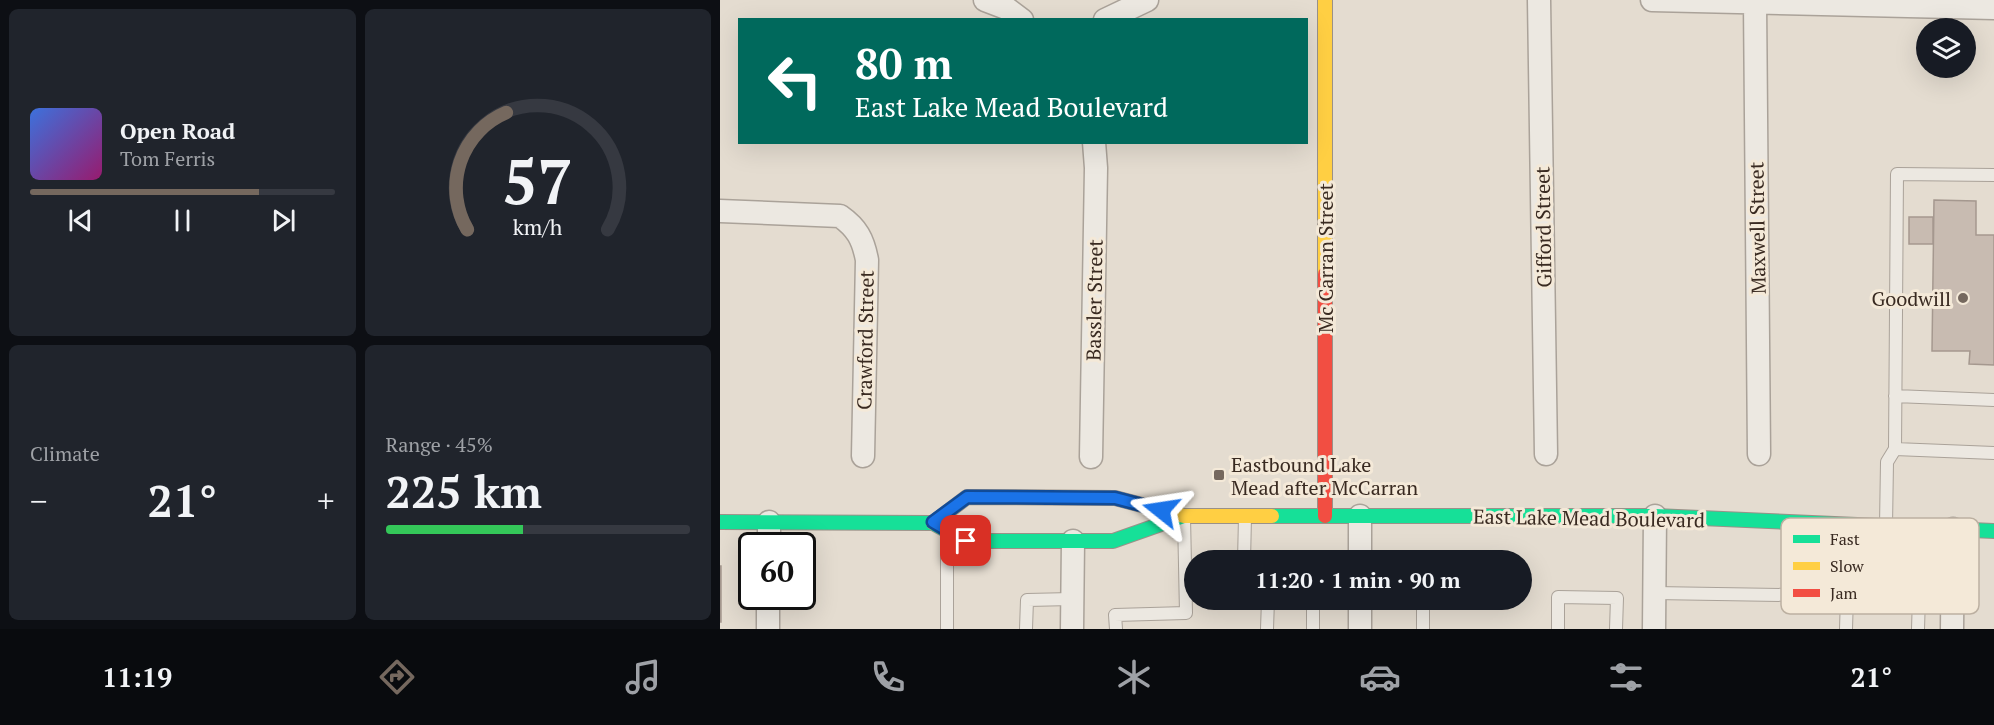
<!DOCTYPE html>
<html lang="en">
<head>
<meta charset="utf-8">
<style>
  :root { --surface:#171b24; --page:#20242c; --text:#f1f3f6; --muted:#9ea1a6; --line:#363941; --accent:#75685e }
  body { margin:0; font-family:"PT Serif",serif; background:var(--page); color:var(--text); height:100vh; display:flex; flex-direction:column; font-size:22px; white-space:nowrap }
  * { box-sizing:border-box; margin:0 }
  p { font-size:20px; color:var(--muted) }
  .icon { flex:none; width:33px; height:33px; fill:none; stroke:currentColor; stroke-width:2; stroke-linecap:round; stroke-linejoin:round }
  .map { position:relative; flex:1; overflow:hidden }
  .panel { display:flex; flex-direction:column; gap:9px; padding:9px; background:#0d0f14; width:720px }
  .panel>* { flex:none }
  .guide { position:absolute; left:18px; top:18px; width:570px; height:126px; border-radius:0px; box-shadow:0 6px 24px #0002; background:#00695c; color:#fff; overflow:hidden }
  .tools { position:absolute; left:1196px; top:18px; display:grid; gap:12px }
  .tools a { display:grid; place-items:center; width:60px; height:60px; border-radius:50%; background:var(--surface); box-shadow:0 6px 24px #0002; font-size:30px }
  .speed { position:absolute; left:18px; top:532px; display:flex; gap:12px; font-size:30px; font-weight:700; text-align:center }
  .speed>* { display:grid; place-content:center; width:78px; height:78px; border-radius:50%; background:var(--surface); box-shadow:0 6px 24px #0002; line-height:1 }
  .speed .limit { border:3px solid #111; border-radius:9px; background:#fff; color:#111 }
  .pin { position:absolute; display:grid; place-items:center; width:51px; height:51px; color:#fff; margin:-26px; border-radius:12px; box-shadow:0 3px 9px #0006 }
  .me { position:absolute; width:66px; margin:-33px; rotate:285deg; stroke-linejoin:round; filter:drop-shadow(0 0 4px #0008) }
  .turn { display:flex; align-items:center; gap:21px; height:126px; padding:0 18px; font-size:27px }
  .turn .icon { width:78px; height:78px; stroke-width:2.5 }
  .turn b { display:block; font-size:42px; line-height:51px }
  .big { font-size:45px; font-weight:700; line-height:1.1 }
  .panel .card { flex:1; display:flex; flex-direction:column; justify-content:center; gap:9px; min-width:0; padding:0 21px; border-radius:9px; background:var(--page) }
  .panel .dial { align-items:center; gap:0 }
  .dial svg { height:156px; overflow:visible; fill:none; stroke:var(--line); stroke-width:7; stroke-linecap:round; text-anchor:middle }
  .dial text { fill:var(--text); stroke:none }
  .song { display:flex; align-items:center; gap:18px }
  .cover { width:72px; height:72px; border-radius:9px; background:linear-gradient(135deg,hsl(220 70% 55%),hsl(320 70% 35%)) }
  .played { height:6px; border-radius:3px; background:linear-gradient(90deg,var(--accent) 75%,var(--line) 75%) }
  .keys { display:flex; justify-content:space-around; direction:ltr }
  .heat { display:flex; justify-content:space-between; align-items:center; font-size:33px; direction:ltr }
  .charge { height:9px; border-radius:4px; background:linear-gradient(90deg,#34c759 45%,var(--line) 0) }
  .panel .tiles { flex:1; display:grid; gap:9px; grid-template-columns:repeat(2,1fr) }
  .trip { position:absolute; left:464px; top:550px; width:348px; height:60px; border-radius:30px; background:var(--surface); box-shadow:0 6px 24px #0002; font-weight:700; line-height:60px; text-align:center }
  .dock { display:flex; height:96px; justify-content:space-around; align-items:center; background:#090b0e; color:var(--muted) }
  .dock .icon { width:42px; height:42px }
  .dock .selected { color:var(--accent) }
  .dock b { font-size:27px; color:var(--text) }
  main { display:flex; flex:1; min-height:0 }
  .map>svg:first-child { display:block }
  .building { fill:#c8bbb1; stroke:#a5988f; stroke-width:1.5 }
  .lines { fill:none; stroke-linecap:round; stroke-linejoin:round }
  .lane-casing { stroke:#aaa299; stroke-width:14 }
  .street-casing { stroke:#aaa299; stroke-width:25 }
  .fast-casing { stroke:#9a9188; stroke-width:16 }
  .slow-casing { stroke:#9a9188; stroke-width:16 }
  .jam-casing { stroke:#9a9188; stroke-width:16 }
  .lane { stroke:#ece8e1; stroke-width:12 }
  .street { stroke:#ece8e1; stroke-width:22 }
  .fast { stroke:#16e098; stroke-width:14 }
  .slow { stroke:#ffcf43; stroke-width:14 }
  .jam { stroke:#f24e42; stroke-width:14 }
  .route-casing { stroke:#114b97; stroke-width:15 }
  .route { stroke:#1a73e8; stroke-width:10 }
  .poi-dot { fill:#75685e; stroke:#f4e9d8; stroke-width:2 }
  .labels { text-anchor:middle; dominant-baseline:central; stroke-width:6; stroke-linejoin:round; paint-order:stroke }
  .street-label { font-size:20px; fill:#392a21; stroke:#f4e9d8 }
  .poi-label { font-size:20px; fill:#392a21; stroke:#f4e9d8; text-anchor:end }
  .key { fill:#f4e9d8; stroke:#bcb0a1; stroke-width:1.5 }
  .key-label { font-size:16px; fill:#392a21 }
</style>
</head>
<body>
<main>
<section class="panel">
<div class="tiles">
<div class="card">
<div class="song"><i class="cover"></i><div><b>Open Road</b><p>Tom Ferris</p></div></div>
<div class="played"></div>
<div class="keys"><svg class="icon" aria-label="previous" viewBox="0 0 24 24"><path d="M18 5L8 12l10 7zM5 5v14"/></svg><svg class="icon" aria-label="pause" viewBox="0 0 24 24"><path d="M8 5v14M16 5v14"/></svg><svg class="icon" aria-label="next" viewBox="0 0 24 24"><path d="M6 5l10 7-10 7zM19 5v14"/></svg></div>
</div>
<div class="card dial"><svg viewBox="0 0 100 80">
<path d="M14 69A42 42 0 1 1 86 69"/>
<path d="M14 69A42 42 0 0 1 34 9" stroke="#75685e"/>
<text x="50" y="56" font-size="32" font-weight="700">57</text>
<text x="50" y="72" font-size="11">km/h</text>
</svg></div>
<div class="card"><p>Climate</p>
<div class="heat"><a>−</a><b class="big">21°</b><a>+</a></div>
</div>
<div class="card"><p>Range · 45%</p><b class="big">225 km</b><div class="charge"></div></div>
</div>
</section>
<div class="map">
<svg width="1274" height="629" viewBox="0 0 1274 629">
  <rect width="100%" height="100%" fill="#e4dcd0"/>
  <!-- building -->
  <path class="building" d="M1214,200l42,1v34h18v130l-25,-1 1,-13h-38z
    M1189,217h24v27h-24z
    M0,566h1v56h-1z"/>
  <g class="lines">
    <defs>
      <path id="lane" d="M1175,396l99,4
        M1175,449l2,-275 97,1
        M1166,526l1,-64 8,-13 99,4
        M524,561l1,-44
        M934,593l265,4 -1,32
        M593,600v29
        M227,629v-95
        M306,629l1,-29 45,-1
        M396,629l-1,-14 71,-2 -2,-96
        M547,629l1,-29
        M703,629v-29
        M838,629v-32l59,1 -1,31
        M1126,629l1,-33"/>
      <path id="street" d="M265,0l21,8 16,12
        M819,0l7,454
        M932,0l342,8
        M1035,2l4,452
        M385,20l42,-20
        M0,211l120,5c17,12 23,23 27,44l-4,196
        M371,457l5,-289 -2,-26
        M49,546v-24
        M640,561v-45
        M48,629v-32
        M352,629l1,-88
        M640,629v-29
        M934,629l1,-113
        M1232,629l1,-100"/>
      <path id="fast" d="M552,516h383l339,15
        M0,522l213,1 33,18h147l71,-25"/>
      <path id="slow" d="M605,0v274
        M213,523l34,-26 148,1 69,18h88"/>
      <path id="jam" d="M605,274v242"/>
    </defs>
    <!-- lane casing -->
    <use href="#lane" class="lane-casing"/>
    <!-- street casing -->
    <use href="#street" class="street-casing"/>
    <!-- fast casing -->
    <use href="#fast" class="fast-casing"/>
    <!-- slow casing -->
    <use href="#slow" class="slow-casing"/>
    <!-- jam casing -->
    <use href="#jam" class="jam-casing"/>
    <!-- lane -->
    <use href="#lane" class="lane"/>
    <!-- street -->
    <use href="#street" class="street"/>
    <!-- fast -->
    <use href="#fast" class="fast"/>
    <!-- slow -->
    <use href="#slow" class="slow"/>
    <!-- jam -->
    <use href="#jam" class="jam"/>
  </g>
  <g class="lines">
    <defs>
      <path id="route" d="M246,541l-33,-19 34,-25 148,1 46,12"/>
    </defs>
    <!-- route casing -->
    <use href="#route" class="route-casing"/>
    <!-- route -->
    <use href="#route" class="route"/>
  </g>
  <!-- markers -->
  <g class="poi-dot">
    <circle cx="1243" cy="298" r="6"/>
    <rect x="493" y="469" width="12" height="12" rx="3"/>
  </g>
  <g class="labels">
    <!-- street labels -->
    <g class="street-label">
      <text transform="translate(823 227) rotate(-91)">Gifford Street</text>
      <text transform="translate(1037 228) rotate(-91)">Maxwell Street</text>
      <text transform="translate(605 258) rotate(-90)">Mc Carran Street</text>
      <text transform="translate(374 300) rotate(-89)">Bassler Street</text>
      <text transform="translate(145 340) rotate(-89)">Crawford Street</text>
      <text transform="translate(869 518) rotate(1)">East Lake Mead Boulevard</text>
    </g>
    <!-- poi labels -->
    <g class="poi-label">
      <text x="1231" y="298">Goodwill</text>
      <text x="511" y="464" text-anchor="start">Eastbound Lake<tspan x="511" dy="23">Mead after McCarran</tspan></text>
    </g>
  </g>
  <!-- legend -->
  <rect x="1061" y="518" width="198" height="96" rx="9" class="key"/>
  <rect x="1073" y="535" width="27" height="8" fill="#16e098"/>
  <rect x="1073" y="562" width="27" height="8" fill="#ffcf43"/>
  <rect x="1073" y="589" width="27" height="8" fill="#f24e42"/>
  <g class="key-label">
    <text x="1110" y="545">Fast</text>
    <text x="1110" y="572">Slow</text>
    <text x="1110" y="599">Jam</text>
  </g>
</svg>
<div class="tools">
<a><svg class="icon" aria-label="layers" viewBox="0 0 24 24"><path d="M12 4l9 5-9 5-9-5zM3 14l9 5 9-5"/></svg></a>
</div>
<div class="speed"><div class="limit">60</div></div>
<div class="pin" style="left:246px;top:541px;background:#d93025"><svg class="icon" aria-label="arrive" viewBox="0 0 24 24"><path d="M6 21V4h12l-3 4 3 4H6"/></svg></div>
<svg class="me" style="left:441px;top:510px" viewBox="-20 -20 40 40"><path d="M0-17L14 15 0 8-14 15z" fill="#1a73e8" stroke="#fff" stroke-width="4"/></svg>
<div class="trip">11:20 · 1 min · 90 m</div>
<div class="guide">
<div class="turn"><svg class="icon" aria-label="left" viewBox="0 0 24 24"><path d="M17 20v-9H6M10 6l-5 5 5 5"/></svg><div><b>80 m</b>East Lake Mead Boulevard</div></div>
</div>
</div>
</main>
<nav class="dock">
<b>11:19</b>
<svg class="icon selected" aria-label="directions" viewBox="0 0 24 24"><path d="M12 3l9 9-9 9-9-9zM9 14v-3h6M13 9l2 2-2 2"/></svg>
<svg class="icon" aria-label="music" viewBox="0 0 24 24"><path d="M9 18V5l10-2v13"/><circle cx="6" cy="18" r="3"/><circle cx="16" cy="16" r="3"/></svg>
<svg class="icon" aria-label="phone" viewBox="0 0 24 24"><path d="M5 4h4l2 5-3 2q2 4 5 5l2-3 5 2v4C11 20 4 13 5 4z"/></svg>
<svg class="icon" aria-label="climate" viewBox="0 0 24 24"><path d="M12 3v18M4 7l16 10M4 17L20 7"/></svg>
<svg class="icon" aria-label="car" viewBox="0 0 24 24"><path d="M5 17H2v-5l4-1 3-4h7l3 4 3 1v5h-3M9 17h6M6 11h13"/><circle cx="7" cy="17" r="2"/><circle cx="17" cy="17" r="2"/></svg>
<svg class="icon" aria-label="filters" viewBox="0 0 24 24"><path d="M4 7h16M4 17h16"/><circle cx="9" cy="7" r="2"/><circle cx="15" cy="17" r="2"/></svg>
<b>21°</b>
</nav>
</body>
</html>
